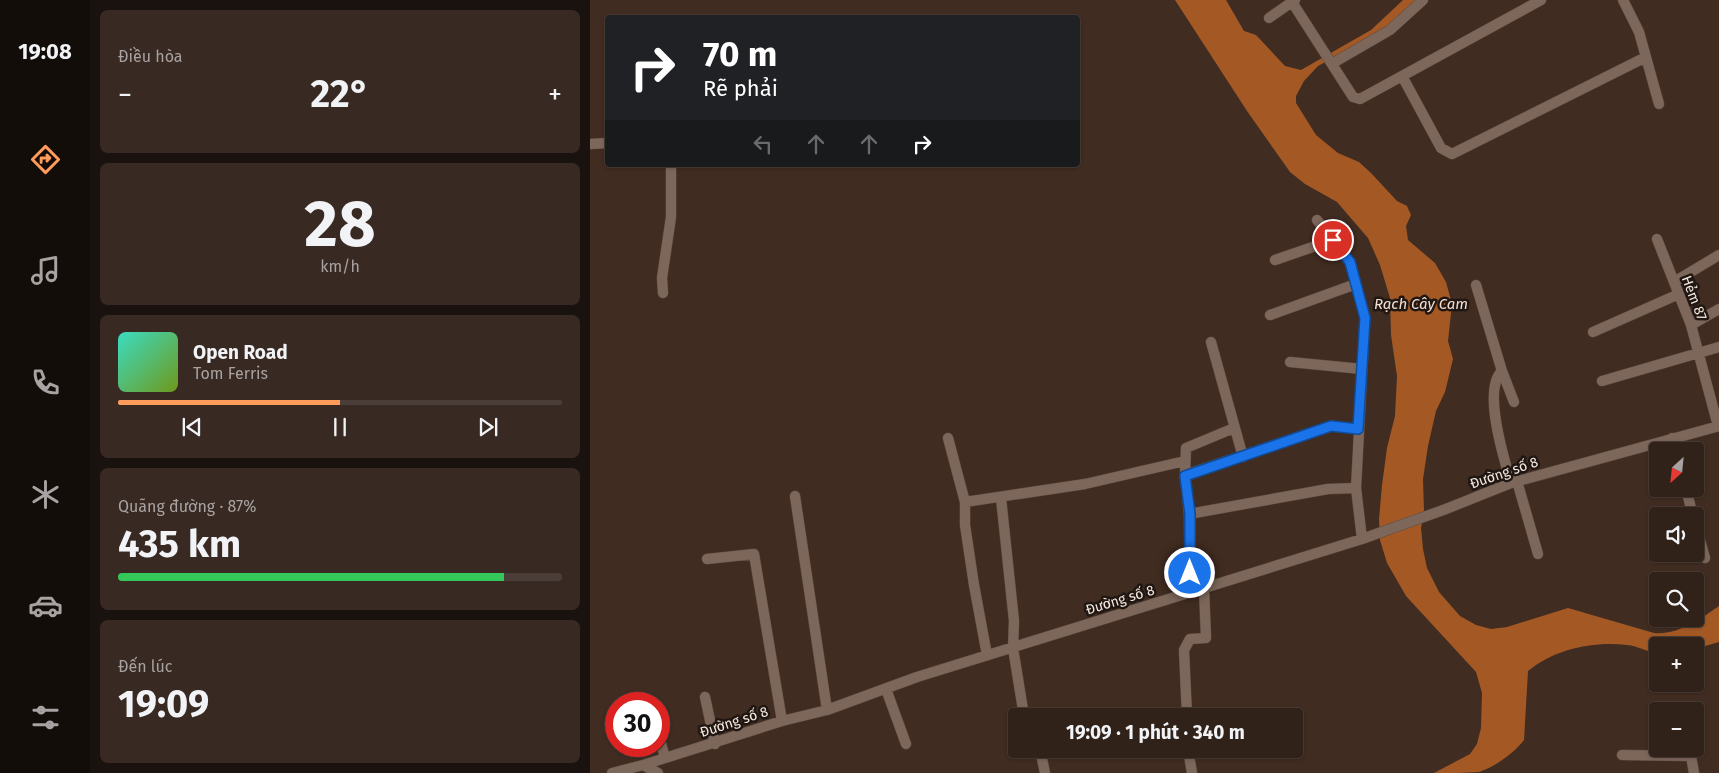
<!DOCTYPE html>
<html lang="vi">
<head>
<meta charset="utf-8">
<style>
  :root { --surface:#302119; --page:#382922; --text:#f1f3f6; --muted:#a8a3a2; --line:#4b3e38; --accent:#ff9b5b }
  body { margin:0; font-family:"Fira Sans",sans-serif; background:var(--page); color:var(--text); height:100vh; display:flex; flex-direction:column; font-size:19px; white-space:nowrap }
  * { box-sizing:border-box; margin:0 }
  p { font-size:16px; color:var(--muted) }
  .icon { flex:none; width:28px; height:28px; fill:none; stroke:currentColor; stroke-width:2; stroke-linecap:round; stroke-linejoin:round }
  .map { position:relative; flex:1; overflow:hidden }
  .side { display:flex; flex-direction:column; gap:10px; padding:10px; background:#1a120e; width:500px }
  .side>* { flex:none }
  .hud { position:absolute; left:15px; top:15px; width:475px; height:152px; border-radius:5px; box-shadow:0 1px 4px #0004,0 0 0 1px var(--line); background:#202124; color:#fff; overflow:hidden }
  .needle { width:32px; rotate:207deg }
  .fabs { position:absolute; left:1059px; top:442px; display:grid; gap:10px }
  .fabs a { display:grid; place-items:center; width:55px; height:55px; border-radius:5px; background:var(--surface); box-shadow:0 1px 4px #0004,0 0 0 1px var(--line); font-size:25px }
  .speed { position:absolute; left:15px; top:692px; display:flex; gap:10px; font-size:25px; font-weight:700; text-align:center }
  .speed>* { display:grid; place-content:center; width:65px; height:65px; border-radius:50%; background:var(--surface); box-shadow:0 1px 4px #0004,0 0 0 1px var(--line); line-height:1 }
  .speed .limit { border:8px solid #d22; background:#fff; color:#111 }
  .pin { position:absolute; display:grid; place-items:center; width:42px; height:42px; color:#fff; margin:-21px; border:2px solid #fff; border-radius:50%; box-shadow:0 1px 5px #0007 }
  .me { position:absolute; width:55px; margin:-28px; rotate:0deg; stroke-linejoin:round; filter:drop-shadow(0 0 4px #0008) }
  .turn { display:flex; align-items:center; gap:18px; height:105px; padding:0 15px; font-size:22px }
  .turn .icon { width:65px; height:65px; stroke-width:2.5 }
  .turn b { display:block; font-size:35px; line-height:42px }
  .lanes { display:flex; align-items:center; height:48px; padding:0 15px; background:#0003; justify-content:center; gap:25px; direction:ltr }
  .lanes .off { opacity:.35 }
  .big { font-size:38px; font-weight:700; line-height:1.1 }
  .side .card { flex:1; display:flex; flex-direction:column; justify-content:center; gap:8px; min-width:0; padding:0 18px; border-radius:8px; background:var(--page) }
  .side .dial { align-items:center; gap:0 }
  .dial b { font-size:65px; line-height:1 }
  .song { display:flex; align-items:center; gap:15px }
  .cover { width:60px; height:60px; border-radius:8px; background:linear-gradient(135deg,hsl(170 70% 55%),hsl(80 70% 35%)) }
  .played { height:5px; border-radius:2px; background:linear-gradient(90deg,var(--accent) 50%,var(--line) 50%) }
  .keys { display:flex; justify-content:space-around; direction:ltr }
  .heat { display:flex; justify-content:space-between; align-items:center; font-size:28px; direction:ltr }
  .charge { height:8px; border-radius:4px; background:linear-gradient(90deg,#34c759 87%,var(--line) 0) }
  .trip { position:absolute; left:418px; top:708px; width:295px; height:50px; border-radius:5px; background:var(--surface); box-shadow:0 1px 4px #0004,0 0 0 1px var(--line); font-weight:700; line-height:50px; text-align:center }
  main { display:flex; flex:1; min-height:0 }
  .dock { display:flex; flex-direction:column; width:90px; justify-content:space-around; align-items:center; background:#130d0a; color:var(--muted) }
  .dock .icon { width:35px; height:35px }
  .dock .active { color:var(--accent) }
  .dock b { font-size:22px; color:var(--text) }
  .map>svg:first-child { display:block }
  .water { fill:#a45925 }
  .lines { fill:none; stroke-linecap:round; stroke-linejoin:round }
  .minor-casing { stroke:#5c4b42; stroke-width:11 }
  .minor { stroke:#7d675a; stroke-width:10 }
  .route-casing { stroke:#114b97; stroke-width:12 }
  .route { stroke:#1a73e8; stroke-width:9 }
  .labels { text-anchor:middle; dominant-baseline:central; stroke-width:5; stroke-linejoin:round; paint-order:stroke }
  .street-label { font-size:14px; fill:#f5e8e0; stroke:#201712 }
  .water-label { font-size:15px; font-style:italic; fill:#f5dfd3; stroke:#201712 }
</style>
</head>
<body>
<main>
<nav class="dock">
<b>19:08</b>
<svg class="icon active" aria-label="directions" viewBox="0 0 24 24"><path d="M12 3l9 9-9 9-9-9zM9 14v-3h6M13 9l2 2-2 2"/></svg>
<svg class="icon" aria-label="music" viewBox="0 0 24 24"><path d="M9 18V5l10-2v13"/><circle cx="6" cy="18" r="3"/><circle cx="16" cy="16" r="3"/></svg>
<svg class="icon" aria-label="phone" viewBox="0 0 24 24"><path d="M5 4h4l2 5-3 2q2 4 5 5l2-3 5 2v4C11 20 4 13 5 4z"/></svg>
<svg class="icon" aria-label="climate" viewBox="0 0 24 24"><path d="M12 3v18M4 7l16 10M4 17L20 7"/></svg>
<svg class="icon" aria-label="car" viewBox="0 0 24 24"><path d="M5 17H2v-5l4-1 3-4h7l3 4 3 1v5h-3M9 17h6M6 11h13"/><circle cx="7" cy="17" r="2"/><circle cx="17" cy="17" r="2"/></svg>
<svg class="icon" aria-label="filters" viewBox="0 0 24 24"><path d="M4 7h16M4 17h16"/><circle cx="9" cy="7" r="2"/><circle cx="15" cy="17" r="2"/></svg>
</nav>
<section class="side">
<div class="card"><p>Điều hòa</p>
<div class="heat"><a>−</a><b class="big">22°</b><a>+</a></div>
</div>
<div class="card dial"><b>28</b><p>km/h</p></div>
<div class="card">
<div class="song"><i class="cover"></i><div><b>Open Road</b><p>Tom Ferris</p></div></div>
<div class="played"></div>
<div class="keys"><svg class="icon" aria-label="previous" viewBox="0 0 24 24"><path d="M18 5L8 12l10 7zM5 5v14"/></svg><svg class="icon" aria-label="pause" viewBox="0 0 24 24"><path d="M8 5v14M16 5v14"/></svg><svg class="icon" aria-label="next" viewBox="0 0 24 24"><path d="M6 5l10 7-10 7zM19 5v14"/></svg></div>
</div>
<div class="card"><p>Quãng đường · 87%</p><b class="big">435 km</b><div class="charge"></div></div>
<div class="card"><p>Đến lúc</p><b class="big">19:09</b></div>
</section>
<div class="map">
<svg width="1129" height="773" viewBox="0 0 1129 773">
  <rect width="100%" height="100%" fill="#402c21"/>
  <!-- water -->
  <path class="water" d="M585,0h51l18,31 12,4 29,31 16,4 70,-40 32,-30h15l-34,31 -66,35 -14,15 -8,15v7l20,32 22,18 21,9 12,11 26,28 10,5 4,9 -5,11 2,14 27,23 11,19 6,22 -4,37 5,18 -8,33 -9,19 -8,35 -5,33 1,33 -3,16 2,21 4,19 12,24 21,24 16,9 15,4 16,-2 61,-19 86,25c25,2 46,-14 65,-27v36l-24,7v-3h-37l-1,7c-10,-1 -19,-7 -30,-8 -34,-4 -72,4 -99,26l-4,69c-11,14 -28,26 -45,32 -12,1 -32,1 -45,1l36,-19 7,-10 4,-16 1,-35 -6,-21 -70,-76 -19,-33 -7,-23 -1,-21 3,-34 5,-37 8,-32 2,-40 -6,-41 -1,-37 -10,-33 -12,-27 -31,-36 -32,-18 -15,-12 -43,-61z"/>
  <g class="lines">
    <defs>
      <path id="minor" d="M705,0l-3,2 61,95 7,2 181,-99
        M1033,0l16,32 20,72
        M679,18l23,-16
        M743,63l57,-33 33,-30
        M812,76l39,72 11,6 194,-97
        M0,144l18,-1
        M727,220l33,42 15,56 -9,170 6,51
        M1067,239l34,86 27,101
        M685,260l58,-20
        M1084,282l45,-27
        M886,285l26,86c-20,18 2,88 9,112
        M73,293l-1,-15 9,-61v-52
        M680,315l86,-31
        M1101,325l28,-16
        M1003,332l86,-38
        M621,342l32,115
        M700,362l72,7
        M912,371l12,31
        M1012,381l117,-34
        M358,438l17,64v23l9,60 13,70
        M1082,438l4,13
        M595,475l146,-49 27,3
        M927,481l21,73
        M1096,489l7,27
        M205,496l32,214
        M411,498l13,123 -1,27 11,68
        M375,502l120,-18 100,-23
        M599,514l139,-25 28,-1
        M1105,522l10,36
        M117,559l47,-5 28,167
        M600,593l-1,-79 -4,-39 1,-27 48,-20
        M296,689l20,55
        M115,697l10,47
        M597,716l-3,-66 6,-11 16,-1 -2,-50
        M69,736l6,22
        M450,749l5,24
        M598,749l4,24
        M1032,755l69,1 3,17
        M53,765l139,-44 45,-11 90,-33 445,-138 84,-30 65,-26 208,-57
        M22,773l31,-8 15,8"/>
    </defs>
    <!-- minor casing -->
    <use href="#minor" class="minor-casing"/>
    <!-- minor -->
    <use href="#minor" class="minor"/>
  </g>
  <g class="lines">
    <defs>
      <path id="route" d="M600,573v-59l-5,-38 146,-50 27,3 7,-111 -15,-56 -17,-22"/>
    </defs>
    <!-- route casing -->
    <use href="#route" class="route-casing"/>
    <!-- route -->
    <use href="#route" class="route"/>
  </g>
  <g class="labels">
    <!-- street labels -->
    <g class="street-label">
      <text transform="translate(1104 298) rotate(69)">Hẻm 87</text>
      <text transform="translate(914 473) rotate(-19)">Đường số 8</text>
      <text transform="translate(530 600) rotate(-17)">Đường số 8</text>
      <text transform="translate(144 722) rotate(-18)">Đường số 8</text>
    </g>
    <!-- water labels -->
    <g class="water-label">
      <text x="831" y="304">Rạch Cây Cam</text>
    </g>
  </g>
</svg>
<div class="fabs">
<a><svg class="needle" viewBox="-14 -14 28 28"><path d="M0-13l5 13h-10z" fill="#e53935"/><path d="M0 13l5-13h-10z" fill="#a8a3a2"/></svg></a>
<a><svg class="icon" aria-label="sound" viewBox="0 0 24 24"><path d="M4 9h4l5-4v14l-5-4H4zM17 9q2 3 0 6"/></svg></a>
<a><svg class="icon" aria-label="search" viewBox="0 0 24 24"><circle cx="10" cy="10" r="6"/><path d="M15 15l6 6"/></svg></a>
<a>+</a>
<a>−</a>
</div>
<div class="speed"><div class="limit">30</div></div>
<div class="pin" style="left:743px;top:240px;background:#d93025"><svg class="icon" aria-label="arrive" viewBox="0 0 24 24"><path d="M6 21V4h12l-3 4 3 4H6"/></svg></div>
<svg class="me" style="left:600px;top:573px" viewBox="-20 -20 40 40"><circle r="17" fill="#1a73e8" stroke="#fff" stroke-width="3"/><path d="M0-11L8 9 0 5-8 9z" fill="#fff"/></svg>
<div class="trip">19:09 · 1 phút · 340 m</div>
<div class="hud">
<div class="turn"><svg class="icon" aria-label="right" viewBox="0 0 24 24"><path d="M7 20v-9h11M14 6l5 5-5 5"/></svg><div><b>70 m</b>Rẽ phải</div></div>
<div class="lanes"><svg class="icon off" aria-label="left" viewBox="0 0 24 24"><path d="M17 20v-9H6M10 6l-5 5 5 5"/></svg><svg class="icon off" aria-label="ahead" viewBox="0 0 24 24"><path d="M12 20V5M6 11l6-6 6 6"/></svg><svg class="icon off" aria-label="ahead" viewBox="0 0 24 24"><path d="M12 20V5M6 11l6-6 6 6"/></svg><svg class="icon" aria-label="right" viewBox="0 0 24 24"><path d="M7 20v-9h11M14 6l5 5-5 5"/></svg></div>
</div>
</div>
</main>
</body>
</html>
